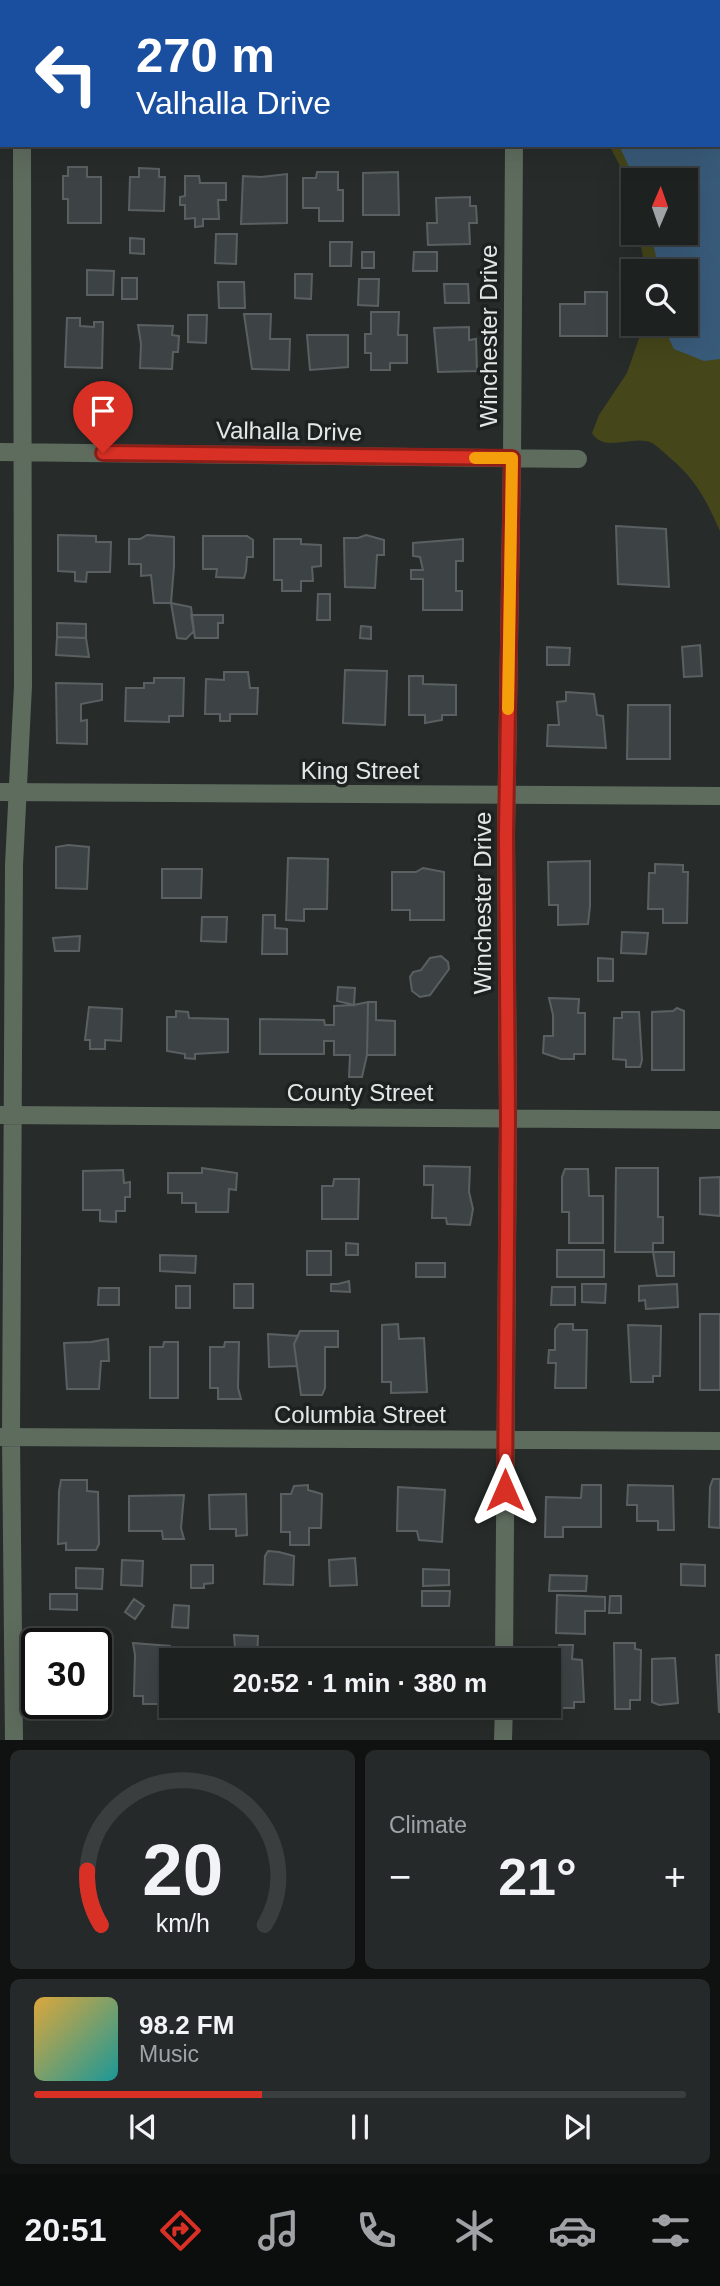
<!DOCTYPE html>
<html lang="en">
<head>
<meta charset="utf-8">
<style>
  :root { --surface:#1d2120; --page:#252929; --text:#f1f3f6; --muted:#a0a3a5; --line:#3b3e3e; --accent:#d93025 }
  body { margin:0; font-family:Helvetica,sans-serif; background:var(--page); color:var(--text); height:100vh; display:flex; flex-direction:column; font-size:26px; white-space:nowrap }
  * { box-sizing:border-box; margin:0 }
  p { font-size:23px; color:var(--muted) }
  .icon { flex:none; width:38px; height:38px; fill:none; stroke:currentColor; stroke-width:2; stroke-linecap:round; stroke-linejoin:round }
  .map { position:relative; height:1740px; overflow:hidden }
  .side { display:flex; flex-direction:column; gap:10px; padding:10px; background:#101212; flex:1 }
  .side>* { flex:none }
  .hud { position:absolute; left:0px; top:0px; width:721px; height:147px; box-shadow:0 7px 28px #0002,0 0 0 2px var(--line); background:#1a4fa0; color:#fff; overflow:hidden }
  .needle { width:46px; rotate:2deg }
  .tools { position:absolute; left:621px; top:168px; display:grid; gap:14px }
  .tools a { display:grid; place-items:center; width:77px; height:77px; border-radius:0px; background:var(--surface); box-shadow:0 7px 28px #0002,0 0 0 2px var(--line); font-size:35px }
  .speed { position:absolute; left:21px; top:1628px; display:flex; gap:14px; font-size:35px; font-weight:700; text-align:center }
  .speed>* { display:grid; place-content:center; width:91px; height:91px; border-radius:50%; background:var(--surface); box-shadow:0 7px 28px #0002,0 0 0 2px var(--line); line-height:1 }
  .speed .limit { border:4px solid #111; border-radius:10px; background:#fff; color:#111 }
  .pin { position:absolute; display:grid; place-items:center; width:60px; height:60px; color:#fff; margin:-72px -30px; border-radius:50% 50% 50% 0; rotate:-45deg; box-shadow:0 0 7px #0007 }
  .pin .icon { rotate:45deg }
  .me { position:absolute; width:77px; margin:-38px; rotate:0deg; stroke-linejoin:round; filter:drop-shadow(0 0 5px #0008) }
  .turn { display:flex; align-items:center; gap:24px; height:147px; padding:0 21px; font-size:32px }
  .turn .icon { width:91px; height:91px; stroke-width:2.5 }
  .turn b { display:block; font-size:49px; line-height:60px }
  .big { font-size:52px; font-weight:800; line-height:1.1 }
  .side .widget { flex:1; display:flex; flex-direction:column; justify-content:center; gap:10px; min-width:0; padding:0 24px; border-radius:10px; background:var(--page) }
  .side .dial { align-items:center; gap:0 }
  .dial svg { height:182px; overflow:visible; fill:none; stroke:var(--line); stroke-width:7; stroke-linecap:round; text-anchor:middle }
  .dial text { fill:var(--text); stroke:none }
  .song { display:flex; align-items:center; gap:21px }
  .cover { width:84px; height:84px; border-radius:10px; background:linear-gradient(135deg,hsl(40 70% 55%),hsl(180 70% 35%)) }
  .played { height:7px; border-radius:4px; background:linear-gradient(90deg,var(--accent) 35%,var(--line) 35%) }
  .keys { display:flex; justify-content:space-around; direction:ltr }
  .heat { display:flex; justify-content:space-between; align-items:center; font-size:38px; direction:ltr }
  .side .tiles { flex:1; display:grid; gap:10px; grid-template-columns:1fr 1fr }
  .widget:last-child { grid-column:span 2 }
  .trip { position:absolute; left:159px; top:1648px; width:402px; height:70px; border-radius:0px; background:var(--surface); box-shadow:0 7px 28px #0002,0 0 0 2px var(--line); font-weight:800; line-height:70px; text-align:center }
  .menu { display:flex; height:112px; justify-content:space-around; align-items:center; background:#0c0d0d; color:var(--muted) }
  .menu .icon { width:49px; height:49px }
  .menu .active { color:var(--accent) }
  .menu b { font-size:32px; color:var(--text) }
  .map>svg:first-child { display:block }
  .green { fill:#45461a }
  .water { fill:#395b7a }
  .building { fill:#3d4344; stroke:#5a6061; stroke-width:2 }
  .lines { fill:none; stroke-linecap:round; stroke-linejoin:round }
  .minor { stroke:#5e6c5e; stroke-width:18 }
  .tertiary { stroke:#5e6c5e; stroke-width:18 }
  .route-casing { stroke:#8d1f18; stroke-width:18 }
  .route { stroke:#d93025; stroke-width:12 }
  .slow { stroke:#f59e0b; stroke-width:12 }
  .labels { text-anchor:middle; dominant-baseline:central; stroke-width:7; stroke-linejoin:round; paint-order:stroke }
  .street-label { font-size:24px; fill:#e4e7e7; stroke:#1d2221 }
</style>
</head>
<body>
<div class="map">
<svg width="720" height="1740" viewBox="0 0 720 1740">
  <rect width="100%" height="100%" fill="#272c2b"/>
  <!-- green -->
  <path class="green" d="M720,59v472c-14,-31 -24,-52 -51,-74 -5,-4 -11,-11 -17,-14 -19,-9 -47,11 -60,-10l7,-18 28,-42 17,-49h42v-53h-40l-8,-38h48v-53h-52l-1,33 -6,-34 -18,-34h110z"/>
  <!-- water -->
  <path class="water" d="M630,0h90v359l-16,2 -30,-12 -12,-25h24v-53h-27l-8,-38h35v-53h-51l-16,-35h100v-143h-88z"/>
  <!-- building -->
  <path class="building" d="M68,167h19v10h14v46h-33v-24h-5v-23h5z
    M139,168l20,1v8h6l-1,34 -35,-1 1,-33h9z
    M317,172h21v18h5v31h-24v-13h-16v-30h13z
    M398,172l1,43h-36v-42z
    M287,174v49l-46,1 2,-48 18,1z
    M185,176h14l1,7h26v17h-8l1,19h-16v7l-8,1v-9l-10,1v-14h-5v-8l5,-1z
    M470,197v9h6l1,17h-8l1,21 -42,1 -1,-22h10l-1,-25z
    M216,234h21l-1,30 -21,-1z
    M130,238l14,1v15l-14,-1z
    M330,242h22l-1,24h-21z
    M362,252h12v16h-12z
    M414,252h23v19h-24z
    M87,270l27,1 -1,24h-26z
    M295,274h17l-1,25 -16,-1z
    M122,278h15v21h-15z
    M359,279h20l-1,27 -20,-1z
    M218,282h26l1,26h-26z
    M444,284h24l1,19h-24z
    M585,292h22v44h-47v-32h25z
    M371,312h28l-1,23h9v28h-17v7h-19v-17h-6v-19h6z
    M244,314h27l-1,25h20l-1,31 -37,-1z
    M188,315h19l-1,28 -18,-1z
    M67,318h13v8l14,1v-5h9l-1,46 -37,-1z
    M138,325l35,1 -1,9 7,1 -1,16h-5l-1,17 -32,-1 1,-24z
    M469,327v13l7,-1 1,32 -39,1 -4,-44z
    M307,335h41v32l-38,3z
    M616,526l50,3 3,58 -51,-3z
    M58,535l38,1v6h15l-1,30h-23l-1,10 -11,-1v-9l-17,-1z
    M147,535l27,2v29l-3,37h-17l-3,-28 -10,1v-12h-12v-25h11z
    M366,535l18,5v15h-7l-2,33 -30,-1 -1,-49h14z
    M203,536h44l6,4v17h-6l-1,14 -2,7 -28,-1 1,-8h-14z
    M274,539h27v5l20,1v21l-9,1 1,14h-12v10h-19v-11h-8z
    M463,539v22h-7v30h6v19h-39v-31h-12v-9h12l-3,-13 -7,-1v-13z
    M318,594h12v26h-13z
    M171,603l20,4 3,24 -8,8 -9,-1z
    M191,615h32v8h-5v15h-23z
    M57,623l29,1v14l-29,-1z
    M361,626l10,1v12l-11,-1z
    M57,637l29,1 3,19 -33,-2z
    M700,645l2,31 -18,1 -2,-30z
    M547,647l23,1 -1,17h-22z
    M345,670l42,1 -2,54 -42,-2z
    M224,672h24l2,16h8l-1,26h-27v7h-10v-7h-15l1,-35 18,1z
    M409,676h14v8l33,1v30h-14v5l-17,3v-8h-16z
    M154,678h30l-1,38h-14v6l-44,-1 1,-33h18v-5h10z
    M56,683l46,1v16l-21,4v17l6,-1v24l-30,-1z
    M566,692l28,2 3,21 6,1 3,32 -59,-2 1,-21h11l-2,-23 9,-1z
    M628,705h42v54h-43z
    M68,845l21,2 -2,42 -31,-1v-41z
    M288,858l40,1 -1,50h-23v12l-18,-1z
    M590,861v45l-2,18 -30,1v-20h-9l-1,-43z
    M655,864l28,1v7h5l-1,51h-24v-14h-15l1,-36h6z
    M423,868l21,4v48h-34v-10h-18v-38h24z
    M162,869h40l-1,29h-39z
    M263,915h12v13l12,1v25h-25z
    M202,917h25l-1,25 -25,-1z
    M622,932l26,1 -2,21 -25,-1z
    M80,936l-1,15h-24l-2,-13z
    M441,956l7,6 1,7 -19,26 -10,2 -8,-6 -2,-14 3,-5 8,-2 9,-12z
    M598,958l15,1v22h-15z
    M338,987l17,1 -1,17 -17,-4z
    M549,998l30,1 -1,14h7v41h-11v5h-13l-18,-6 1,-17h9v-21z
    M368,1002l-1,53 -5,22h-13l1,-22h-16v-14h-10v13h-64v-35l64,1 1,5h9v-19l20,-1z
    M368,1002h8v18l19,1v34h-28z
    M89,1007l33,2 -1,32 -16,-1v9h-15v-9h-5z
    M677,1008l7,3v59h-32v-58l21,-1z
    M176,1011l12,1 1,6 39,1v33l-33,2v5l-10,-1v-4l-18,-3v-34h9z
    M622,1012h17l3,48 -2,7h-14v-7l-13,-1 1,-41h8z
    M424,1166l46,1 -1,25 4,17 -3,16 -23,-1 -1,-6h-14l1,-33h-9z
    M202,1168l35,5 -1,17 -7,-1 -1,23h-32v-9h-14v-10h-14v-20h34z
    M616,1168h42v49h5v26h-10v9h-38z
    M565,1169h23l1,27h14v47h-34v-31h-7v-35z
    M123,1170l1,13 6,-1v15h-5v14h-9v11l-16,-1v-11h-17v-39z
    M720,1177v39l-20,-2v-36z
    M334,1179h25l-1,40h-36v-33h11z
    M346,1243l12,1v11h-12z
    M557,1250h47v27h-47z
    M307,1251h24v24h-24z
    M653,1252h21v24h-17z
    M160,1255l36,1 -1,17 -35,-2z
    M416,1263h29v14h-29z
    M349,1281l1,11 -19,-1v-7h7z
    M234,1284h19v24h-19z
    M582,1284h24l-1,19 -23,-1z
    M677,1284l1,23 -32,2 -1,-9 -6,1v-15z
    M176,1286h14v22h-14z
    M552,1287h23v18h-24z
    M99,1288h20v17h-21z
    M700,1314h20v76h-20z
    M398,1324l1,15 25,-1 3,54 -36,1v-11h-9v-57z
    M559,1324h14v6h14l-1,58h-31l1,-25h-8l1,-13h6v-21z
    M628,1325l33,1 -1,50h-7v6h-22z
    M300,1331h38v16h-13v41l-3,7h-21l-7,-51z
    M268,1334l30,2 -4,8 3,22 -28,1z
    M108,1339l1,22h-8l-2,28h-32l-3,-46 27,-1z
    M164,1342h14v56h-28v-51h13z
    M225,1342h14l-1,46 3,11h-23v-11h-8v-41h14z
    M713,1479h7v49l-11,-1 1,-40z
    M61,1480h26v11l11,1 1,52 -3,6h-30v-7l-8,1 1,-53z
    M308,1485v5l14,4 -1,34h-12v17h-19v-13h-9v-38h10l3,-8z
    M582,1485h19v42h-38v10h-18l1,-40 35,1z
    M628,1485l45,1 1,44h-16v-9h-21v-16h-10z
    M398,1487l47,3 -3,52 -23,-2 -2,-9h-20z
    M246,1494l1,41 -11,1v-7h-26l-1,-34z
    M184,1495l-3,33 3,11h-21l-1,-8h-33v-35z
    M268,1551l11,1 15,4 -1,29 -29,-1 1,-28z
    M355,1558l2,27 -27,1 -1,-26z
    M122,1560l21,1 -1,25 -21,-1z
    M681,1564l24,1v21l-24,-1z
    M191,1565h22v18l-9,1v4h-13z
    M76,1568l27,1 -1,20 -26,-1z
    M423,1569l26,1v15l-26,1z
    M550,1575l37,1 -1,15h-37z
    M422,1591h28l-1,15h-27z
    M50,1594h27v16l-27,-1z
    M557,1595l48,2v14h-20v23l-29,-1z
    M610,1596h11v17h-12z
    M134,1599l10,7 -9,13 -10,-7z
    M174,1605l15,1 -1,22 -16,-1z
    M234,1635l24,1 -1,25h-21z
    M133,1643l37,3 -3,49h-8v9h-16v-8h-9l1,-41z
    M614,1643h21v6l6,1 -1,50h-10v9h-15z
    M559,1645h14l-1,14 10,1 2,42h-10v6h-18v-7h-6l-1,-49h10z
    M352,1647l10,1v7h4v6h-22v-2h4z
    M450,1648l2,13h-34v-7h10v-5z
    M716,1655h4v57h-1z
    M675,1658l3,45 -19,2 -7,-3v-43z"/>
  <g class="lines">
    <!-- minor -->
    <path class="minor" d="M22,2v-2
      M0,113h2
      M0,452l578,7
      M0,1115l720,5
      M0,1437l720,4
      M504,1661l4,-543 -2,-284 6,-376 2,-313
      M14,1740l-3,-303 3,-572 9,-179 -1,-541
      M503,1740l1,-34"/>
    <!-- tertiary -->
    <path class="tertiary" d="M0,792l720,4"/>
  </g>
  <g class="lines">
    <defs>
      <path id="route" d="M103,453l409,5 -6,376 2,284 -3,372"/>
    </defs>
    <!-- route casing -->
    <use href="#route" class="route-casing"/>
    <!-- route -->
    <use href="#route" class="route"/>
    <!-- slow -->
    <path class="slow" d="M475,458h37l-4,251"/>
  </g>
  <g class="labels">
    <!-- street labels -->
    <g class="street-label">
      <text transform="translate(488 336) rotate(-90)">Winchester Drive</text>
      <text transform="translate(289 431) rotate(1)">Valhalla Drive</text>
      <text x="360" y="770">King Street</text>
      <text transform="translate(482 903) rotate(-90)">Winchester Drive</text>
      <text x="360" y="1092">County Street</text>
      <text x="360" y="1414">Columbia Street</text>
    </g>
  </g>
</svg>
<div class="tools">
<a><svg class="needle" viewBox="-14 -14 28 28"><path d="M0-13l5 13h-10z" fill="#e53935"/><path d="M0 13l5-13h-10z" fill="#a0a3a5"/></svg></a>
<a><svg class="icon" aria-label="search" viewBox="0 0 24 24"><circle cx="10" cy="10" r="6"/><path d="M15 15l6 6"/></svg></a>
</div>
<div class="speed"><div class="limit">30</div></div>
<div class="pin" style="left:103px;top:453px;background:#d93025"><svg class="icon" aria-label="arrive" viewBox="0 0 24 24"><path d="M6 21V4h12l-3 4 3 4H6"/></svg></div>
<svg class="me" style="left:505px;top:1490px" viewBox="-20 -20 40 40"><path d="M0-17L14 15 0 8-14 15z" fill="#d93025" stroke="#fff" stroke-width="4"/></svg>
<div class="trip">20:52 · 1 min · 380 m</div>
<div class="hud">
<div class="turn"><svg class="icon" aria-label="left" viewBox="0 0 24 24"><path d="M17 20v-9H6M10 6l-5 5 5 5"/></svg><div><b>270 m</b>Valhalla Drive</div></div>
</div>
</div>
<section class="side">
<div class="tiles">
<div class="widget dial"><svg viewBox="0 0 100 80">
<path d="M14 69A42 42 0 1 1 86 69"/>
<path d="M14 69A42 42 0 0 1 8 45" stroke="#d93025"/>
<text x="50" y="56" font-size="32" font-weight="700">20</text>
<text x="50" y="72" font-size="11">km/h</text>
</svg></div>
<div class="widget"><p>Climate</p>
<div class="heat"><a>−</a><b class="big">21°</b><a>+</a></div>
</div>
<div class="widget">
<div class="song"><i class="cover"></i><div><b>98.2 FM</b><p>Music</p></div></div>
<div class="played"></div>
<div class="keys"><svg class="icon" aria-label="previous" viewBox="0 0 24 24"><path d="M18 5L8 12l10 7zM5 5v14"/></svg><svg class="icon" aria-label="pause" viewBox="0 0 24 24"><path d="M8 5v14M16 5v14"/></svg><svg class="icon" aria-label="next" viewBox="0 0 24 24"><path d="M6 5l10 7-10 7zM19 5v14"/></svg></div>
</div>
</div>
</section>
<nav class="menu">
<b>20:51</b>
<svg class="icon active" aria-label="directions" viewBox="0 0 24 24"><path d="M12 3l9 9-9 9-9-9zM9 14v-3h6M13 9l2 2-2 2"/></svg>
<svg class="icon" aria-label="music" viewBox="0 0 24 24"><path d="M9 18V5l10-2v13"/><circle cx="6" cy="18" r="3"/><circle cx="16" cy="16" r="3"/></svg>
<svg class="icon" aria-label="phone" viewBox="0 0 24 24"><path d="M5 4h4l2 5-3 2q2 4 5 5l2-3 5 2v4C11 20 4 13 5 4z"/></svg>
<svg class="icon" aria-label="climate" viewBox="0 0 24 24"><path d="M12 3v18M4 7l16 10M4 17L20 7"/></svg>
<svg class="icon" aria-label="car" viewBox="0 0 24 24"><path d="M5 17H2v-5l4-1 3-4h7l3 4 3 1v5h-3M9 17h6M6 11h13"/><circle cx="7" cy="17" r="2"/><circle cx="17" cy="17" r="2"/></svg>
<svg class="icon" aria-label="filters" viewBox="0 0 24 24"><path d="M4 7h16M4 17h16"/><circle cx="9" cy="7" r="2"/><circle cx="15" cy="17" r="2"/></svg>
</nav>
</body>
</html>
